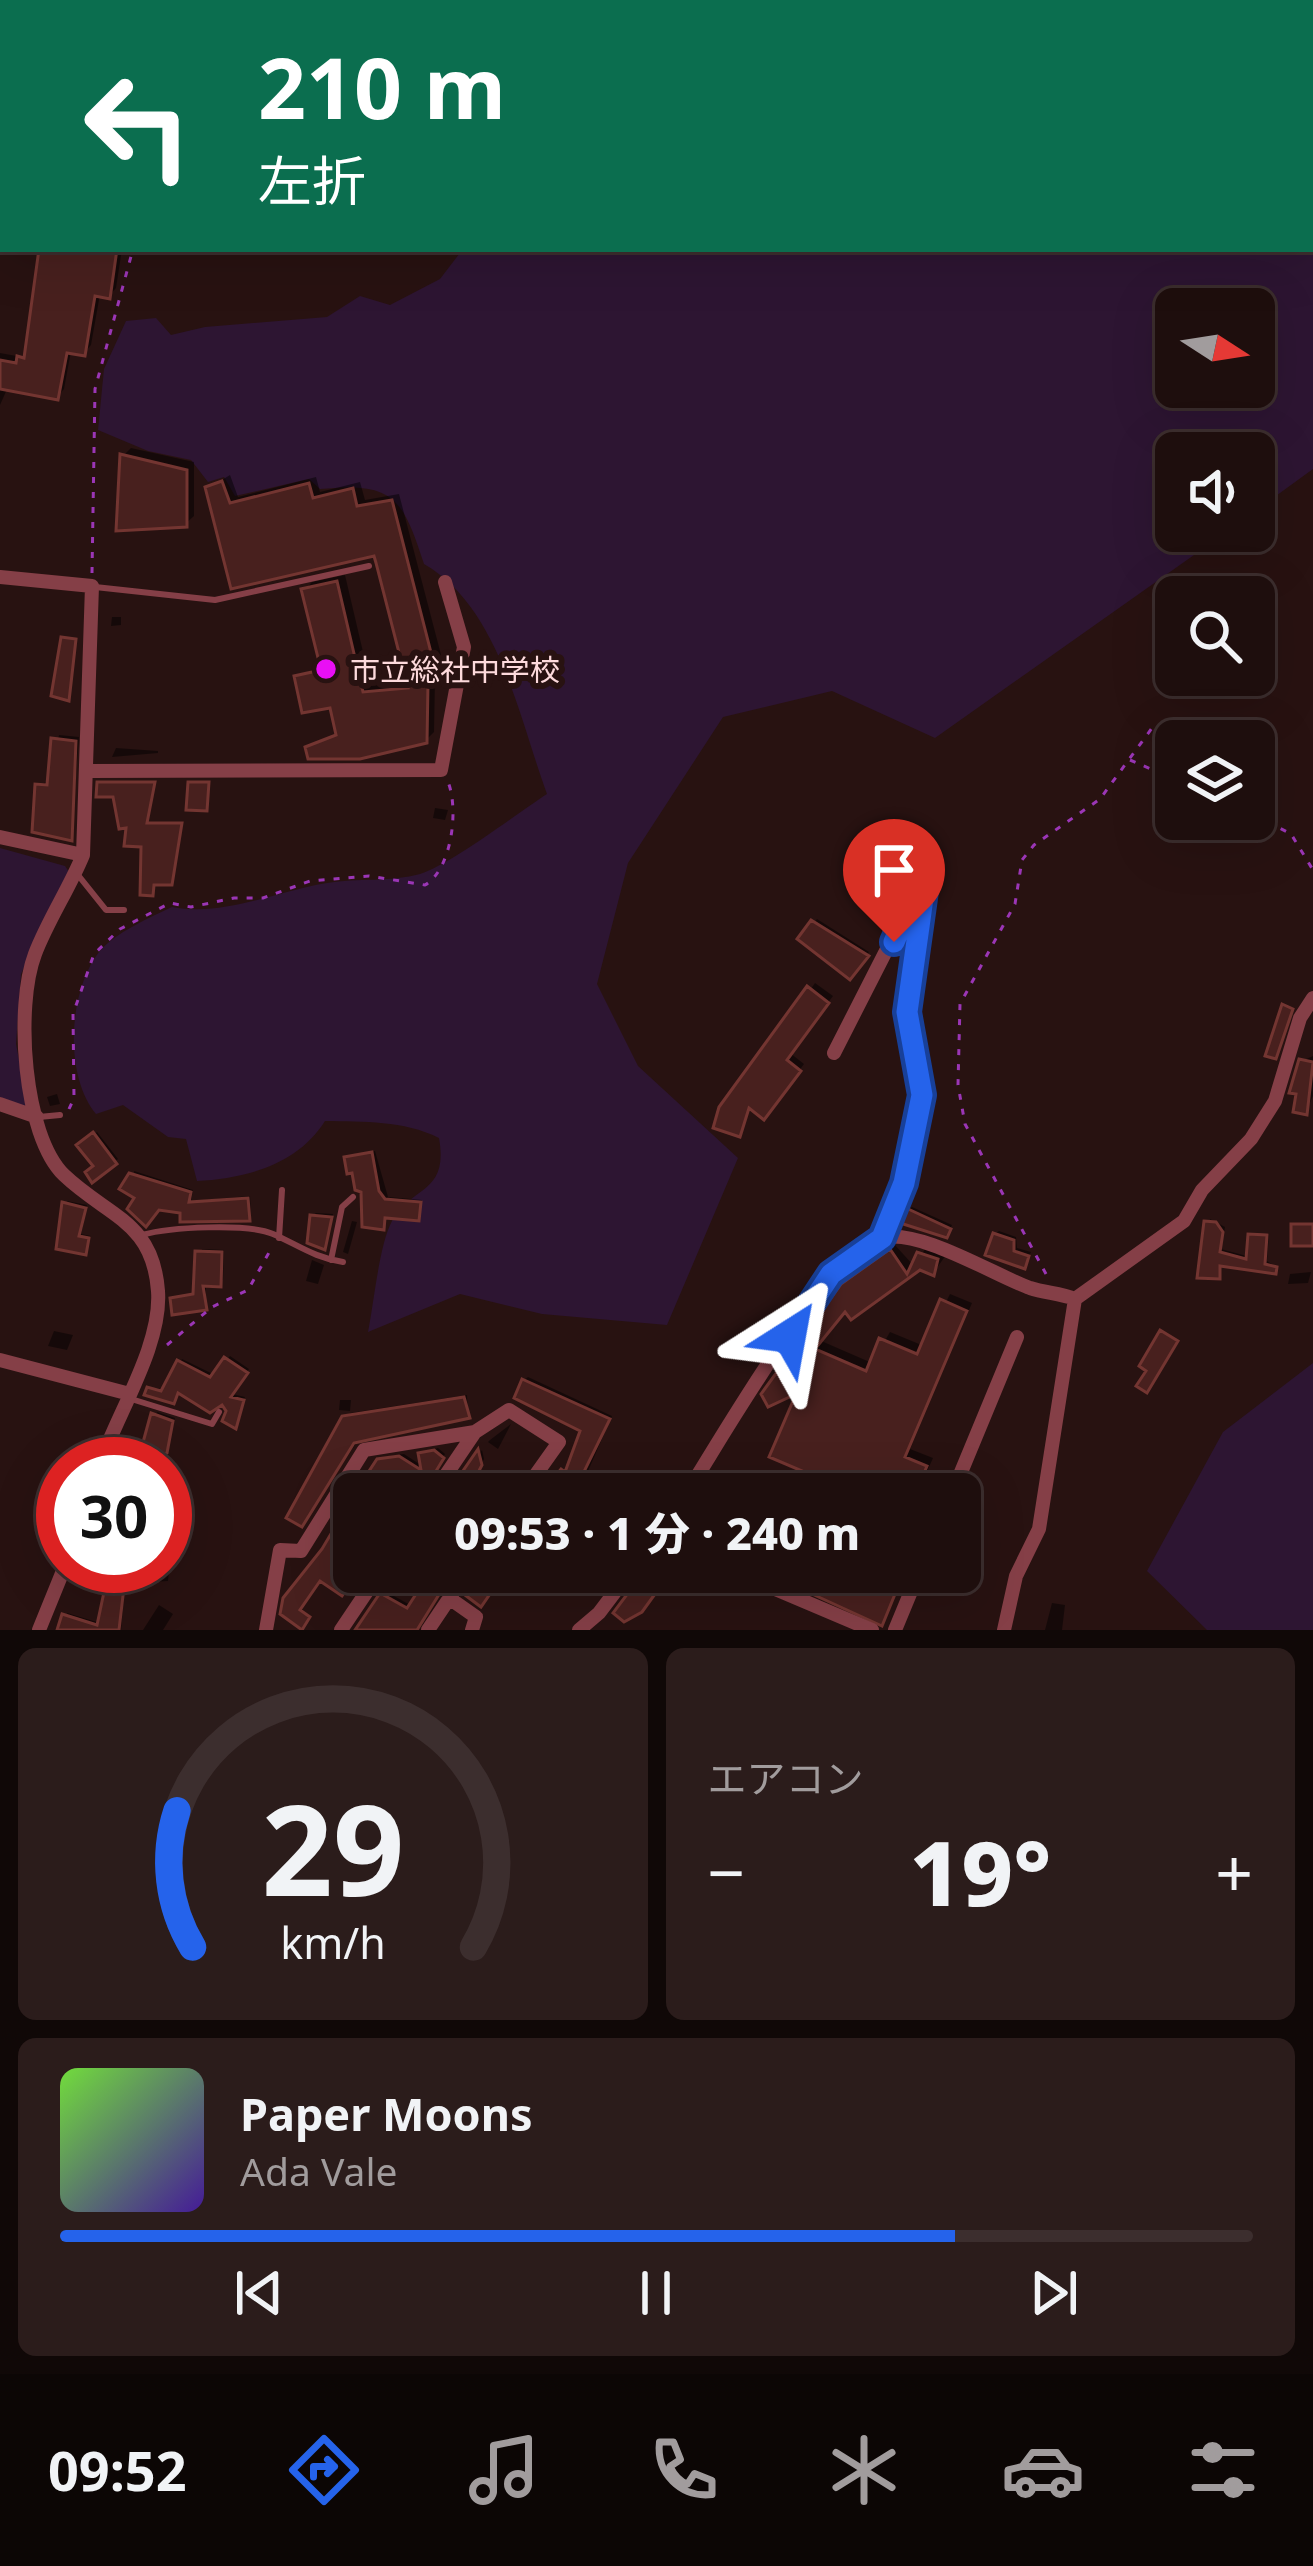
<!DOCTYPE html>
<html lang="ja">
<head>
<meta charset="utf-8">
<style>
  :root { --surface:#1e0e0d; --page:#2b1c1b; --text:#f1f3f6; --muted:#a19c9d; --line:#3c2e2e; --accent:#2563eb }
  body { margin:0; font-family:"Noto Sans","Noto Sans JP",sans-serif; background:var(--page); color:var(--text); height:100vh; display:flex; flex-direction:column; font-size:45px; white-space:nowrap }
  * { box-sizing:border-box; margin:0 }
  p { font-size:39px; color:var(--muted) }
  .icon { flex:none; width:66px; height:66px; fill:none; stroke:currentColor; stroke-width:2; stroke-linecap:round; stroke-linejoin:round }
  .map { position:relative; height:1630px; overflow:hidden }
  .side { display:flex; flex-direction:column; gap:18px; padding:18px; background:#100807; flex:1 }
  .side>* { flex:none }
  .banner { position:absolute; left:0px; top:0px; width:1314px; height:252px; box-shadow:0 12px 48px #0002,0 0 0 3px var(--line); background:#0b6e4f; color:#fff; overflow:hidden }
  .needle { width:78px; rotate:102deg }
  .controls { position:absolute; left:1155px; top:288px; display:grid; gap:24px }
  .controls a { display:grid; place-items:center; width:120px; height:120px; border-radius:18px; background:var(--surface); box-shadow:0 12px 48px #0002,0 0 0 3px var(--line); font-size:60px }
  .speed { position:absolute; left:36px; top:1437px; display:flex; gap:24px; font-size:60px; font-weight:700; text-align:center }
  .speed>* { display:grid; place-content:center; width:156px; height:156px; border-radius:50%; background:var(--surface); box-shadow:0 12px 48px #0002,0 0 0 3px var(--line); line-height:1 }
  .speed .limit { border:18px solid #d22; background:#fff; color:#111 }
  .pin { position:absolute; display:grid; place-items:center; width:102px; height:102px; color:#fff; margin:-123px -51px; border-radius:50% 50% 50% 0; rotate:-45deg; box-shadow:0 0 12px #0007 }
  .pin .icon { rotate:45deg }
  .me { position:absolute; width:132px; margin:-66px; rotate:34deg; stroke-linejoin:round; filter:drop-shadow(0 0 9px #0008) }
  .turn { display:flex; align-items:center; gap:42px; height:252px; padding:0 60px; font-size:54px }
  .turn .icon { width:156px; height:156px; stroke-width:2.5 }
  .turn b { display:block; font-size:84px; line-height:102px }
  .big { font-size:90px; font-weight:800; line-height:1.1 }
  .side .card { flex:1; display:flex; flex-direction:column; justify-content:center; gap:18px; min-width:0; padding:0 42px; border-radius:18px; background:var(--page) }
  .side .dial { align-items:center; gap:0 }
  .dial svg { height:312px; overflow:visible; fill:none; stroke:var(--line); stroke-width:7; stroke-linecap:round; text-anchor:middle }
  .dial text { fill:var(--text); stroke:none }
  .song { display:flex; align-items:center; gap:36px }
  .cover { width:144px; height:144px; border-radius:18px; background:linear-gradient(135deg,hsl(100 70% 55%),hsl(260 70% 35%)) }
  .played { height:12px; border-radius:6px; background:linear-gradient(90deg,var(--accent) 75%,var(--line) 75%) }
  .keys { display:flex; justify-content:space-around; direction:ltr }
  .heat { display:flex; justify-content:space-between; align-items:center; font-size:66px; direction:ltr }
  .side .tiles { flex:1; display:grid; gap:18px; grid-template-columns:1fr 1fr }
  .card:last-child { grid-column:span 2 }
  .trip { position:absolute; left:333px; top:1473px; width:648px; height:120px; border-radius:18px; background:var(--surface); box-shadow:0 12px 48px #0002,0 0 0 3px var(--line); font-weight:800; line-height:120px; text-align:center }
  .dock { display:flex; height:192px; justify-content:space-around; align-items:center; background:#0c0605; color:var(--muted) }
  .dock .icon { width:84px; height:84px }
  .dock .on { color:var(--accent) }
  .dock b { font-size:54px; color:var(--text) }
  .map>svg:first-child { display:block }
  .green { fill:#2d1532; fill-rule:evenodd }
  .shadow { fill:#0007 }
  .building { fill:#48201e; stroke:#733531; stroke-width:3 }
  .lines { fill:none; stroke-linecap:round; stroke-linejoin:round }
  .path { stroke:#9b36b6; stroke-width:3; stroke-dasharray:6 9; stroke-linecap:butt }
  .lane { stroke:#853f47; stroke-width:6 }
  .street { stroke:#853f47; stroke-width:14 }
  .route-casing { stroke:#184099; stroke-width:30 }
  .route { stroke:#2563eb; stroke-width:21 }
  .poi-dot { fill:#e90ff4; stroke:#281211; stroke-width:4.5 }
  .labels { text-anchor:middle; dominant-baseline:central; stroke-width:12; stroke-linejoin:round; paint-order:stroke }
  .poi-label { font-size:30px; fill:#fddadc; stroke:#281211; text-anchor:start }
</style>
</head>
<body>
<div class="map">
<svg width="1313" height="1630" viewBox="0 0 1313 1630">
  <rect width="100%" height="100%" fill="#281211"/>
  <!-- green -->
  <path class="green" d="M878,0h435v469l-59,43v-59h-78v78h52l-293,207 -103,-47 -109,26 -95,146 -31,121 41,82 100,92 -71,167 -125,-11 -82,-20 -92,38c6,-29 11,-87 24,-111 20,-36 57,-27 47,-83 -36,-18 -75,-16 -114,-17 -28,44 -78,57 -128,60l-11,-42 -18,-2 -45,-32 -27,9c-32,-39 -28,-122 3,-162 17,-20 50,-34 73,-45 52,10 105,-16 155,-24 30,-5 65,-1 93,-9 32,-10 96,-60 127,-80 -28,-76 -48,-187 -123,-230 -22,-67 -30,-82 -104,-75l-11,-10 -74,17 -11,-19 -16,5 -17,-22 -43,-9 -50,-21 6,-61 22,-48 30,-3 15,17 34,-8 122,-10 33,-21 30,9 50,-26 23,-30h848v-246zM1176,309h78v78h-78z
    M0,848l65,18 4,6 -48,102 -5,70 13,67 -29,-10z
    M1313,1363v267h-106l-60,-59 76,-139z"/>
  <!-- shadow -->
  <path class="shadow" d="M0,0l3,15v24l-3,-1z
    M824,0h40v3z
    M42,249h80l-6,39 -7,8 -9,-2 -9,51 -7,8 -13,-2 -7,38 -7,8 -49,-10 -8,18v-52l22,4 6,-7z
    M131,448l63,14v54l-9,8 -62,-68z
    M230,475l8,22 78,-20 4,15 40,-10 5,18 34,-6 46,176 -10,8 -1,54 -8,8 -118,8 28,-12 -4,-32 -35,-27 26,-12 -18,-75 7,-8 33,-7 26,111 39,-4 -34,-130 -143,33 -24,-97z
    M112,617h9v8l-10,1z
    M59,735l20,2 -8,101 -33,-53 12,-4z
    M116,748l42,3v2l-46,4z
    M102,781h53l-8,41h35l-9,58 -18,2 -3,11 -8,-48 -28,-51z
    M435,808l13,2 -3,10 -12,-2z
    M817,919l52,33 -20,24 -48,-38z
    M815,983l18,13 -43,57 14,11 -35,47 -18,-5 -12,27 -22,-7z
    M1313,1056v40l-7,15 -4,-50z
    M57,1094l3,10 -10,2 -3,-9z
    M97,1132l21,27 -25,19 3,-12 -16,-20z
    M375,1151l13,46 34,3 -4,18 -31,-3 -5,12 -35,-69z
    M134,1171l59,19 -2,11 59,-5 1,19 -68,-5 -44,-13z
    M67,1201l20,4 -6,29 10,2 -6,16z
    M912,1207l40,18 -3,7 -41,-22z
    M316,1213l17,1 -8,33 -12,-31z
    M1210,1219l15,8 -4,22 29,8 1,-22 18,-2 -2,28 11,7 -56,-4 -4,12z
    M352,1221l5,1 -9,32 -5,-2z
    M999,1231l17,6 1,11 14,4 -7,14 -29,-32z
    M894,1244l20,22 13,-20 19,9 -12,17 -14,-6 -69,50 -5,-8 -27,32 53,23 18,-31 34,14 26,-52 22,9 -62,146 23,9 -16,36h-57l-58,-107 -33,16 83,-126z
    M202,1249l22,1 -1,30 -17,3v24l-33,-8 23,-7z
    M312,1260l12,5 -6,19 -12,-3z
    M1311,1272l-3,11 -20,1 2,-10z
    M54,1331l19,4 -6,15 -19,-4z
    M230,1356l19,13 -17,25 13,3 -10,28 -8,-21 -77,-16 15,1 17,-30 33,16z
    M528,1377l84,39 -24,55 -21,23h-23l25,-24 14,-40 -59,-50z
    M467,1395l1,20 -107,21 -56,84 45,-107z
    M340,1400h11l-1,11 -11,-1z
    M157,1412l18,6 -11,46h-21z
    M511,1424l-13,25 -10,-7 2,-2z
    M438,1448l7,6 -28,40h-58l24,-37 21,-3 20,13 -3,-13z
    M482,1450l2,9 -12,25 14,10h-35z
    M165,1544l7,1 -4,36 -16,1 1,-16h12z
    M110,1566h13l-6,12 8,6 -4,46h-46l-8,-17 33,10 8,-34 -8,-9 9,-2z
    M427,1572h24l-35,58h-58l27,-39 27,15 17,-27z
    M764,1572h143l-26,50z
    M647,1574l12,13 -24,26h-18z
    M1052,1603l13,2 -3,25h-17z
    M159,1605l14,9 -10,16h-20z"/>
  <!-- building -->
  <path class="building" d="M39,249h78l-7,50 -15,-3 -10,60 -18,-3 -9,47 -58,-11v-29l16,3 1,-7 7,2z
    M120,454l67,16v57l-71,4z
    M222,481l8,22 79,-20 4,15 40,-10 4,18 35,-6 46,180 -10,3 -1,60 -67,16h-52l-3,-12 31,-12 -6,-27 -28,5 -8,-37 27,-6 -20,-81 36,-8 26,111 45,-4 -32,-125 -2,-7 -143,33 -26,-102z
    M61,637l15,2 -7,62 -18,-5z
    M51,738l25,3 -4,100 -40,-9 3,-48 12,1z
    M97,782h58l-8,41h35l-10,62h-18l-1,11 -13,-1 1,-48 -17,-1 2,-18 -7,1 -6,-32h-17z
    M188,782h21l-2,29 -21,-1z
    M811,920l58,36 -19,24 -53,-41z
    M807,986l22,17 -42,57 14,11 -37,49 -15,-12 -9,29 -27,-9 6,-21z
    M1282,1004l11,5 -17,50 -11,-3z
    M1299,1059l14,3 -6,53 -14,-3 3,-18 -7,-1z
    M93,1132l24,32 -25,19 -7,-11 8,-6 -17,-21z
    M372,1152l7,39 6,8 36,3 -2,19 -34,-3 -1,12 -22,-3 -1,-35 -6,-2 -3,-17 -5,1 -3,-17z
    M129,1173l62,19 -2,10 59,-4 2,23 -70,1v-9l-21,-3 -13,17 -19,-18 7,-11 -15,-9z
    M62,1202l24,6 -7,28 10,2 -3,17 -30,-6z
    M906,1208l45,21 -4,9 -47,-15z
    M310,1215l22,2 -7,33 -18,-7z
    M1204,1221l12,1 7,10 -3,20 26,7 2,-25 19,1 -2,29 12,3 -1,7 -56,-8v13l-23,-1z
    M1291,1224h22v22h-22z
    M993,1233l21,7v11l15,5 -4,13 -40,-14z
    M890,1249l17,25 10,-22 21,7 -4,17 -14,-6 -69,50 -6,-8 -30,37 51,22 13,-33 38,16 23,-55 27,12 -62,146 22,9 -12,28h-59l-87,-37 27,-63 -28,13 -7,-13 80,-110z
    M195,1251l27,1 -1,35 -18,-1 4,24 -35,5 -2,-17 23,-4z
    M1160,1330l18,11 -31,52 -11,-7 10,-15 -7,-5z
    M224,1357l24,16 -17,24 13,3 -8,29 -14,-8 4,-10 -4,-6 -12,8 -32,-20 -4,11 -30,-9 3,-8 14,4 16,-31 33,17z
    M522,1379l88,40 -37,75h-32l20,-25 4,3 15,-41 -66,-33z
    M464,1397l6,21 -116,25 -52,84 -16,-9 56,-102z
    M151,1413l22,8 -6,32 -6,3 -19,-10z
    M478,1449l4,16 -15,29h-20z
    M434,1450l10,8 -22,36h-68l23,-35 22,-3 22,14 -3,-17z
    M354,1495l1,82 -13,19 -22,-15 -20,29 10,7 -8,13 -22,-16 3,-16 39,-49z
    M107,1566h15l-2,14 -10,-2 14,9 -5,43h-62l5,-16 35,11 7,-33 -8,-1 1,-12 8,1z
    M414,1572h39l-36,58h-62l25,-37 27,15 18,-28z
    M478,1572h27l-24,35 -16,-12z
    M764,1572h140l-22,54z
    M640,1577l15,17 -13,18 -18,10 -11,-9z"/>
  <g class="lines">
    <!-- path -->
    <path class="path" d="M92,573l3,-184 38,-140
      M1130,760l46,20
      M1254,815l37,19 22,36
      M69,1109l5,-11 -1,-84 21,-60 26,-25 50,-26 21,4 43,-9h29l47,-17 59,-5 56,9c27,-16 34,-76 23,-103
      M1046,1274l-81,-150 -7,-39 2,-81 55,-100 7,-44 12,-15 66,-46 52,-71
      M167,1345l45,-38 36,-17 23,-41"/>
    <!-- lane -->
    <path class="lane" d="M154,0v3
      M95,587l120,13 154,-34
      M78,875l28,35h18
      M39,1117l21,-2
      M142,1235c28,-8 105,-12 131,-1 25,11 42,24 70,28
      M279,1238l3,-48
      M331,1260l11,-53 11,-10
      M128,1398l84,26 7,-12"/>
    <!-- street -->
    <path class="street" d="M306,3l2,-3
      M0,63h3
      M0,577l92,9 -9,269 -83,-18
      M88,771l353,-1 23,-123 -19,-65
      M83,855c-14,34 -35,65 -48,99 -20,52 -12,181 29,221 44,42 89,46 94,116 4,54 -40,121 -58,173
      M834,1053l80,-157 10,-5 -17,121 16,83 -19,88 -22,55
      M0,1104l37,13
      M0,1360l126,33
      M433,1494l42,-62
      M686,1494c35,-54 140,-241 196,-256 37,-10 112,37 148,50 15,5 30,5 45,11l109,-78 18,-31 49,-51 24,-38 25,-83 13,-20
      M952,1494l65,-157
      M735,1572l137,58
      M449,1598l27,19 -4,13
      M39,1630l26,-64
      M266,1630l14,-80 21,1 63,-101 111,-18 34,-22 50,32 -37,52
      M341,1630l39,-58
      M428,1630l39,-58
      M579,1630l20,-17 31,-41
      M895,1630l24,-58
      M1004,1630l12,-54 23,-47 36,-230"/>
  </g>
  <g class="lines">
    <defs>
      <path id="route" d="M790,1336l41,-62 51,-36 22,-55 18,-88 -15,-83 17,-121 -10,5 -20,46"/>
    </defs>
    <!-- route casing -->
    <use href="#route" class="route-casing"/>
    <!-- route -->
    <use href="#route" class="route"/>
  </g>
  <!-- markers -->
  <circle class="poi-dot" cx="326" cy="669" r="12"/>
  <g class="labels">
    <!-- poi labels -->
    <g class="poi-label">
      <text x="350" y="669">市立総社中学校</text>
    </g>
  </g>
</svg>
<div class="controls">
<a><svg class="needle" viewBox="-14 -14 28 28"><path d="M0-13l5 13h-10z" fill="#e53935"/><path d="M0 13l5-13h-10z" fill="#a19c9d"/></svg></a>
<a><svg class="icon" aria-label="sound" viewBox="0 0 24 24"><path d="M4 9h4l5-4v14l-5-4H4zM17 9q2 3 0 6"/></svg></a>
<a><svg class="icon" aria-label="search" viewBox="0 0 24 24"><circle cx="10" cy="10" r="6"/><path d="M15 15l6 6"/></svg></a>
<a><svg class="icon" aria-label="layers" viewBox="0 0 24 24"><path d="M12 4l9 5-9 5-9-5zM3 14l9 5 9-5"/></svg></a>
</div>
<div class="speed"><div class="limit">30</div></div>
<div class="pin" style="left:894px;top:942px;background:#d93025"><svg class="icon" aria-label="arrive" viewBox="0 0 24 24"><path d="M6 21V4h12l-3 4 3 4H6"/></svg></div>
<svg class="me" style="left:790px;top:1336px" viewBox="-20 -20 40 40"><path d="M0-17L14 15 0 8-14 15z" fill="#2563eb" stroke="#fff" stroke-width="4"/></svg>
<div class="trip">09:53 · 1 分 · 240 m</div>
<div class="banner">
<div class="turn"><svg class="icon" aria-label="left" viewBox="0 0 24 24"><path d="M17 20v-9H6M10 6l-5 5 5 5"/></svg><div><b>210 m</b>左折</div></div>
</div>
</div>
<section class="side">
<div class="tiles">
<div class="card dial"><svg viewBox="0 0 100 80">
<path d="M14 69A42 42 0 1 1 86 69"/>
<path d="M14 69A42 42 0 0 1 10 34" stroke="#2563eb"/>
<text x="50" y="56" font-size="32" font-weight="700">29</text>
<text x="50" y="72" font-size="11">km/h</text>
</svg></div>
<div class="card"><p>エアコン</p>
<div class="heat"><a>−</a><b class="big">19°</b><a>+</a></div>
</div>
<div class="card">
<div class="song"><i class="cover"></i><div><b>Paper Moons</b><p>Ada Vale</p></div></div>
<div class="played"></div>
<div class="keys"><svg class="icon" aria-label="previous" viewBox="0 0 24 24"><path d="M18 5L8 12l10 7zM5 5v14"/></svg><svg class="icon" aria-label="pause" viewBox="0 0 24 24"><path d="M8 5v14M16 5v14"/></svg><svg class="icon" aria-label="next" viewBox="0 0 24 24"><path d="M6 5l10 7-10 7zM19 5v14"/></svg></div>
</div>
</div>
</section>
<nav class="dock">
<b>09:52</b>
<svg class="icon on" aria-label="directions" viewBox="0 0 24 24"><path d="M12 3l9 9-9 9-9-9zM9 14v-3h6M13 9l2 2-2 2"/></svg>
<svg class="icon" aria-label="music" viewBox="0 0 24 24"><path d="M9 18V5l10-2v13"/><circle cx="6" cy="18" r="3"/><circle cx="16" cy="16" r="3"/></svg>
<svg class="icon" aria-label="phone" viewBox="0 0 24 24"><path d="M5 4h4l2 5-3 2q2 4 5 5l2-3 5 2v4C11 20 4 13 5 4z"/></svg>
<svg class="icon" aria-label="climate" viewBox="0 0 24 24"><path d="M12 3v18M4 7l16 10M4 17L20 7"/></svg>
<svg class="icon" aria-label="car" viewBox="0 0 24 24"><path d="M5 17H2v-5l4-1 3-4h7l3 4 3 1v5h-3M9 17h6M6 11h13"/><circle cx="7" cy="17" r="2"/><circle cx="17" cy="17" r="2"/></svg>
<svg class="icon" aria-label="filters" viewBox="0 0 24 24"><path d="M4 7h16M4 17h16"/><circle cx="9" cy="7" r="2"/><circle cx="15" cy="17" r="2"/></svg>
</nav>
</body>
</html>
